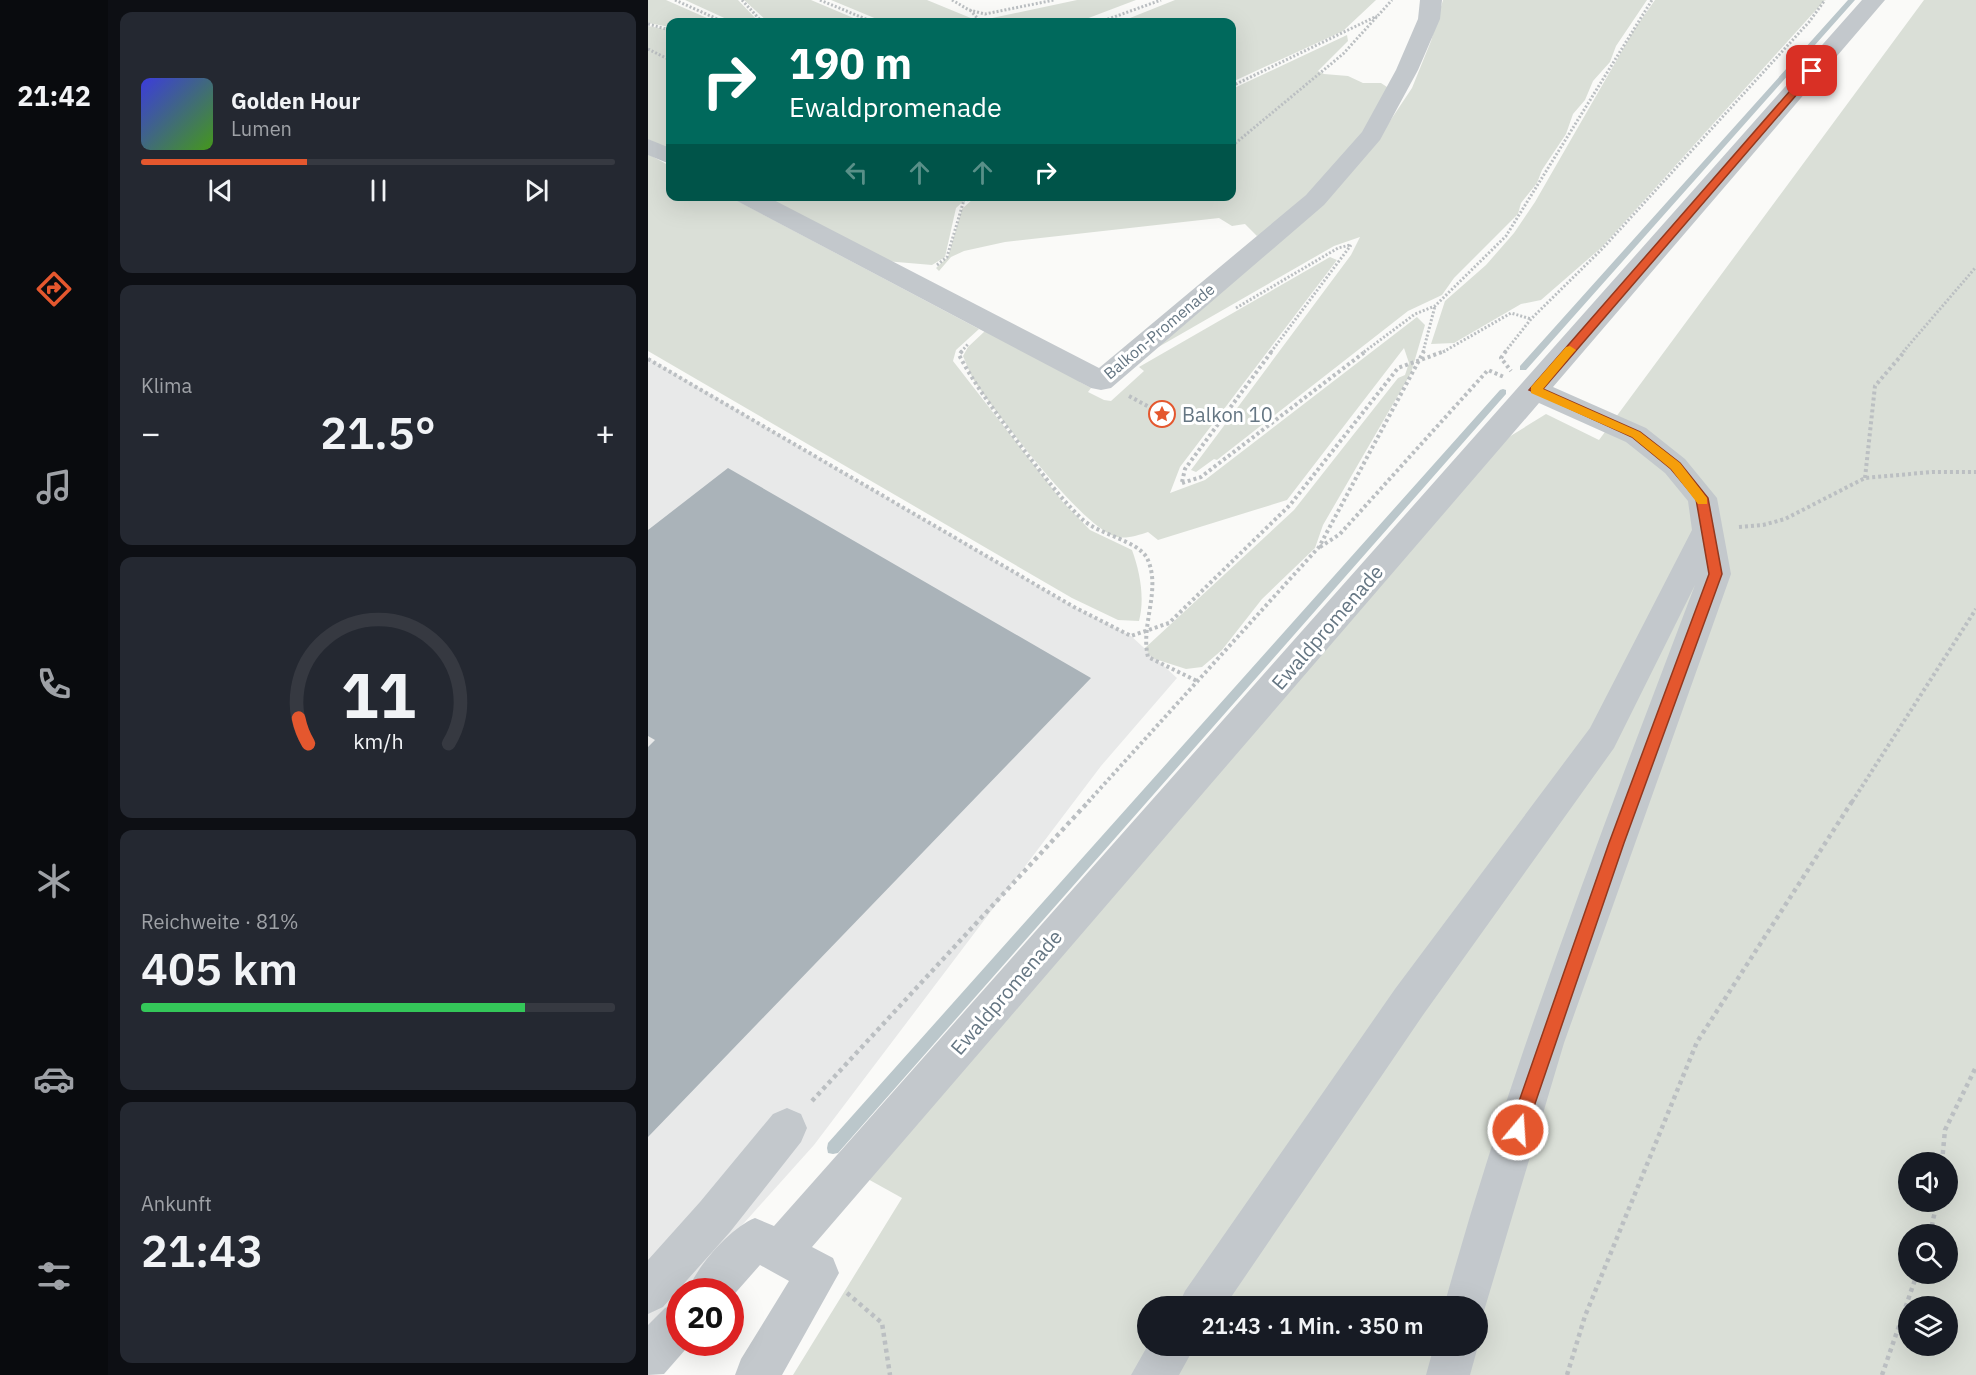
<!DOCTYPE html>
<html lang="de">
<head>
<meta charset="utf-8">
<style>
  :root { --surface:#171b24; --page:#242831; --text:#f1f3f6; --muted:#9ea1a6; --line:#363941; --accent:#e4572e }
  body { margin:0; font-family:"IBM Plex Sans",sans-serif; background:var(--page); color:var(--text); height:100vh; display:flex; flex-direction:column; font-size:22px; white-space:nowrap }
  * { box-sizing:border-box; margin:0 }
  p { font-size:20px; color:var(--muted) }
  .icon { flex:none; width:33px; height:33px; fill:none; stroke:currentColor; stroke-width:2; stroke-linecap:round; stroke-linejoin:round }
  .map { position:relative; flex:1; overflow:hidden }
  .drawer { display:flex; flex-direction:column; gap:12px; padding:12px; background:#0d0f14; width:540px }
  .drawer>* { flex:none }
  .hud { position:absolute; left:18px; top:18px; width:570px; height:183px; border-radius:12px; box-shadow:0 6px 24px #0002; background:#00695c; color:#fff; overflow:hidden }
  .controls { position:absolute; left:1250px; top:1152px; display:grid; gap:12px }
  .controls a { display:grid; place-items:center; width:60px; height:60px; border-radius:50%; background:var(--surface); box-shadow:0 6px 24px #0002; font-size:30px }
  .speed { position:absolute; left:18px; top:1278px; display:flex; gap:12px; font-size:30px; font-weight:700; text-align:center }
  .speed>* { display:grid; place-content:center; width:78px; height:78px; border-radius:50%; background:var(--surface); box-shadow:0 6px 24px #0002; line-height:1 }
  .speed .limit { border:9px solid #d22; background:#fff; color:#111 }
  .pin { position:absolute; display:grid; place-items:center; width:51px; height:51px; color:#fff; margin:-26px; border-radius:12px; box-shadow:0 3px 9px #0006 }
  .me { position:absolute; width:66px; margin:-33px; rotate:18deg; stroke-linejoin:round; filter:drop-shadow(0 0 4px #0008) }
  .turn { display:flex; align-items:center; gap:21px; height:126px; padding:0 24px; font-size:27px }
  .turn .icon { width:78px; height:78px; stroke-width:2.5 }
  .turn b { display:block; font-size:42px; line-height:51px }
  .lanes { display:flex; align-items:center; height:57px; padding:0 24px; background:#0003; justify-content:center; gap:30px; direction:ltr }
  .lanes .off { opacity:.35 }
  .big { font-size:45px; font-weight:600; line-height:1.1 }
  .drawer .card { flex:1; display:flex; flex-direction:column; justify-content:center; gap:9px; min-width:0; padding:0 21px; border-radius:12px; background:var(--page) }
  .drawer .dial { align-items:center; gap:0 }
  .dial svg { height:156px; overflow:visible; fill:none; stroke:var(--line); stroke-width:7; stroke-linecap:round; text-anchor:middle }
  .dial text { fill:var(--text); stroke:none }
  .song { display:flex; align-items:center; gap:18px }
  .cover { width:72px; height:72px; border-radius:9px; background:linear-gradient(135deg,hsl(240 70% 55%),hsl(100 70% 35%)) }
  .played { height:6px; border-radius:3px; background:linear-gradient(90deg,var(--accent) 35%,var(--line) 35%) }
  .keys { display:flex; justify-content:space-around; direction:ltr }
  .heat { display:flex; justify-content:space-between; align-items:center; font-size:33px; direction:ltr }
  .charge { height:9px; border-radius:4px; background:linear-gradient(90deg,#34c759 81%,var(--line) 0) }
  .trip { position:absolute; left:489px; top:1296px; width:351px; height:60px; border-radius:30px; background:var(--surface); box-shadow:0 6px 24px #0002; font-weight:600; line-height:60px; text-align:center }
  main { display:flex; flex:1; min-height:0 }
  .tab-bar { display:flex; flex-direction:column; width:108px; justify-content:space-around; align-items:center; background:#090b0e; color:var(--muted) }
  .tab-bar .icon { width:42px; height:42px }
  .tab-bar .active { color:var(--accent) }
  .tab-bar b { font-size:27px; color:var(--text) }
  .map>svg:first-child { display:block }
  .built { fill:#e8e9e9 }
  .green { fill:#dadfd7; fill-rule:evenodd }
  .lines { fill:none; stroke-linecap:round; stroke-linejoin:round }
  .stream { fill:#bbc7cb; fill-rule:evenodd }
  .building { fill:#aab3b9 }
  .path-far2 { stroke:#bbbfc2; stroke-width:3; stroke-dasharray:2 2; stroke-linecap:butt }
  .path-far1 { stroke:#bbbfc2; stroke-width:4; stroke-dasharray:3 3; stroke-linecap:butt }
  .path { stroke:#bbbfc2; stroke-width:4.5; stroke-dasharray:4 4; stroke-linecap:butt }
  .minor { fill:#c3c8cc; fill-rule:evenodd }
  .route { fill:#e4572e; stroke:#94391e; stroke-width:1.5 }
  .slow { fill:#f59e0b }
  .labels { text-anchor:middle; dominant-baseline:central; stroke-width:6; stroke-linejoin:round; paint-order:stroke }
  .far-street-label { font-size:16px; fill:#657683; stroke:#fff }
  .poi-label { font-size:20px; fill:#657683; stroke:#fff; text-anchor:start }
  .street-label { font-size:20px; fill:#657683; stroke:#fff }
</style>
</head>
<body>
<main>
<nav class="tab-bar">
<b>21:42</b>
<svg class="icon active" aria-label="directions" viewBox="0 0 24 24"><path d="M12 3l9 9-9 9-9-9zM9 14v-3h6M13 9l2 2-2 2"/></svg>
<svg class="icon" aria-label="music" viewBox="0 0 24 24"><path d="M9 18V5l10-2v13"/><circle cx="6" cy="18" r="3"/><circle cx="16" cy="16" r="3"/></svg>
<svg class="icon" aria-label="phone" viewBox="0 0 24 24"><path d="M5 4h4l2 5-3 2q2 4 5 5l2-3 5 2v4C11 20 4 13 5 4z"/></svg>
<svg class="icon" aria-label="climate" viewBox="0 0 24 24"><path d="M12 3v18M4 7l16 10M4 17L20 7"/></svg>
<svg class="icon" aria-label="car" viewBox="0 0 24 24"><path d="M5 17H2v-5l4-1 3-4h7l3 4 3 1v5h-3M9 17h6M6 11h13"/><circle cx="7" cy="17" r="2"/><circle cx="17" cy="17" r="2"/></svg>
<svg class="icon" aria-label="filters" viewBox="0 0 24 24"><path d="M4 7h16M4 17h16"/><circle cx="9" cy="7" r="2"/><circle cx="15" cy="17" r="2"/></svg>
</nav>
<section class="drawer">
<div class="card">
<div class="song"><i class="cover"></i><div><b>Golden Hour</b><p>Lumen</p></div></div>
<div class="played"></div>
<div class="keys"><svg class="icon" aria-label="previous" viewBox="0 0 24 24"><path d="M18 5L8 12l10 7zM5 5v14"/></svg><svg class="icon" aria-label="pause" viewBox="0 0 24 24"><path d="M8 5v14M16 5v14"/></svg><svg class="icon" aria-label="next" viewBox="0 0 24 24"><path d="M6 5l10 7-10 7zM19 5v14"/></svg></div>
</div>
<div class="card"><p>Klima</p>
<div class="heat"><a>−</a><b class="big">21.5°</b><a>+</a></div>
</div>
<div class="card dial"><svg viewBox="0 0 100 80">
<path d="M14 69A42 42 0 1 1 86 69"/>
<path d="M14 69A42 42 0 0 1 9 56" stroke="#e4572e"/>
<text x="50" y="56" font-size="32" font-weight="700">11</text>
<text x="50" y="72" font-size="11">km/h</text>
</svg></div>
<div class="card"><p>Reichweite · 81%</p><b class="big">405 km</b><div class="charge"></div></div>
<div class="card"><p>Ankunft</p><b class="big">21:43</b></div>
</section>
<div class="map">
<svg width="1328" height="1375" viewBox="0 0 1328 1375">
  <rect width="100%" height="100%" fill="#fafaf8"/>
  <!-- built -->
  <path class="built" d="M0,358l426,249 57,29 46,42 -76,88 -287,379 -131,146 -3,1 -1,4 -31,35z"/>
  <!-- green -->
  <path class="green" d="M0,0h18l50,22h-46v5l-22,-4z
    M37,0h53l21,22h-26z
    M96,0h67l52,22h-95z
    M183,0h96l51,21 99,-21h59l-58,22h-194z
    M527,0h201l-33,31 -111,51v-60h-112z
    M795,0h204l-31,46 -6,16 -17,19 -8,19 -12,14 -7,20 -24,36 -5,13 -16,20 -3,11 -64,64 -12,17 -34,16 -191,149 -3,-1 -18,13 -5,-2 160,-215 9,-18 -26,9 -186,107 226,-208 38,-57 19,-47z
    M1007,0h170l-223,247 -61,53 -20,4 -67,39 -23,1 14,-43 41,-36 28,-32 21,-31 99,-172z
    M1276,0h52v1375h-1183l109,-177 -36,-20 638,-738 42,-26 53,26zM1260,1162h39v40h-39zM1260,1234h39v40h-39zM500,1306h330v40h-330zM1260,1306h39v40h-39z
    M0,26l22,4v121l-22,-12z
    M699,35l1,6 -30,30 6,3 24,2 15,7h18l9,6 -20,38 -49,55 -56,50 -8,4 -12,-12 -13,2 -13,-8 -214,24 -41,9 -13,6 -12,14 -3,-3 12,-11 14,-48 13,-12 257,-1v-107z
    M0,154l22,12v30l60,1 249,132 -23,21 -3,11 109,140 28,29 42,20c8,22 13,48 7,71l-21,-1 -46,-22 -424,-247z
    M111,197h209l-12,11 -11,49 -13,8 -47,-4z
    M682,257l7,3 -157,207 -10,26 35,-13 212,-163 8,8 -14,48 -88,152 -8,23 -53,51 -40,51 -20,17 -16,2 -34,-11 -7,-10 149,-138 104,-132 7,-3 4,-12 -5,-15 -117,152 -129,40 -10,-8c-9,3 -21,7 -31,5 -33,-7 -118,-121 -140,-152 -6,-8 -10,-20 -14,-29l5,-9 17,-16 98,48 -3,3 11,6 -3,4 16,8 7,1 33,-30 -5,-4z"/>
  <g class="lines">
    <!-- stream -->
    <path class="stream" d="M1200,0h7l-329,370h-6v-4z
      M855,389l3,1v4l-668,759 -5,1 -5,-1 -1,-5 1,-5 672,-753z"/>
  </g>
  <!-- building -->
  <path class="building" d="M80,468l363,210 -443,459v-390l7,-7 -7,-4v-206z"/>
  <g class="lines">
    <!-- path-far2 -->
    <path class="path-far2" d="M27,0l49,22
      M94,0l20,22
      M172,0l53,22
      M304,0l17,10 16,4 69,-14
      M322,10l11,12
      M452,22l61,-22
      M0,24l22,6
      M0,49l22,11
      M584,86l145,-70
      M584,146l111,-92 49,-54
      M308,196l8,4 47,-4
      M289,265l10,-8 17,-57 8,-4
      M588,308l102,-60 12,-3
      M313,352l7,-8
      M623,352l80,-107
      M716,352l51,-38 20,-8 71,-70 146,-236
      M775,352l12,-46
      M795,352l68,-39 20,6
      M857,352l26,-33 72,-71 206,-226 16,-22
      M1255,352l73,-85"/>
    <!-- path-far1 -->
    <path class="path-far1" d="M314,351l-3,4c18,34 41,63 64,94 19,24 37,49 59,70 17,16 55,21 65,39 15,31 -7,67 1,99l51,25
      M858,351l-5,7 10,13
      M0,359l426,248 57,29 38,-13 121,-118 108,-137 47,-17
      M481,396l33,18
      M1217,478l10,-92 30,-35
      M534,482l3,-13 87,-118
      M534,483l19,-6 165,-126
      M1091,527l24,-2 22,-6 80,-41 67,-6h44
      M672,547l20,-13 148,-164 16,7
      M440,802l231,-255 105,-196
      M1204,802l124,-193"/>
    <!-- path -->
    <path class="path" d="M164,1101l278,-301
      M1294,1162l3,-32 31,-63
      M1282,1234l7,-32
      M199,1293l35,30 8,52
      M919,1375l18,-59 112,-274 156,-242
      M1234,1375l35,-101"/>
    <!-- minor -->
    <path class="minor" d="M772,0h22l-2,19 -22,51 -38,70 -56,65 -213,183 -10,2 -10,-2 -354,-187 -3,-5h32l333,172 207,-173 56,-63 34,-62 22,-51z
      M1214,0h23l-332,387 93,41 39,31 32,39 14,76 -167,469 -83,278 -3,2v-17h-34c68,-245 161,-484 251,-721l-81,163 -191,267 -198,291h-47l7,-15 210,-302 195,-261 102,-198 -4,-29 -23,-28 -39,-31 -87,-39 -727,844 21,11 6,15 -57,102h-47l6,-16 48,-78 -29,-16 -30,34v-7h-43c10,-26 43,-64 68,-74l19,8z
      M0,139l22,9v16l-22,-9z
      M139,1108l14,6 6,14 -6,14 -71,90 -67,75 -15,7v-54l52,-58 73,-88z
      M32,1301v41h12l-28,32 -16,1v-50l17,-17z
      M500,1345v1h47l-16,29h-48z
      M830,1345v1l-8,29h-44l8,-29z"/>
  </g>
  <!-- route -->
  <path class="route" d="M1161,69l8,2 -274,318 97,43 40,31 28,35 14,76 -98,269 -98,287 -2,6 -6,2 -6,-2 -3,-6 100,-287 100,-269 -13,-75 -25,-30 -39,-32 -103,-47z"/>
  <!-- slow -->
  <path class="slow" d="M922,346l6,4 -2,2 -31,37 97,43 40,31 27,35v6h-9l-27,-35 -39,-32 -101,-44v-6l35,-40z"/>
  <!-- icons -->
  <defs>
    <symbol id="sight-ring" viewBox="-11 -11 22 22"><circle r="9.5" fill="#fff" stroke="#e4572e" stroke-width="1.5"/><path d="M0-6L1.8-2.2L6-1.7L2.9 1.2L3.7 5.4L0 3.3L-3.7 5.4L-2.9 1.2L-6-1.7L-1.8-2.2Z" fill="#e4572e"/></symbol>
  </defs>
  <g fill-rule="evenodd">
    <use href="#sight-ring" x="499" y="399" width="30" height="30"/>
  </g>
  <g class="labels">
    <!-- far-street labels -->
    <g class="far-street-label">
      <text transform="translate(511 331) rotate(-40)">Balkon-Promenade</text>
    </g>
    <!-- poi labels -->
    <g class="poi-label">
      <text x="534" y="414">Balkon 10</text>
    </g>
    <!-- street labels -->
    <g class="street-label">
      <text transform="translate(679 627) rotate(-49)">Ewaldpromenade</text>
      <text transform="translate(358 992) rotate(-49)">Ewaldpromenade</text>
    </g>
  </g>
</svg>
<div class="controls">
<a><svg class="icon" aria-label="sound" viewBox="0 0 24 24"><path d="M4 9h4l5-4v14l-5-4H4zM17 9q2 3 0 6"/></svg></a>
<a><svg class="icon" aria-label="search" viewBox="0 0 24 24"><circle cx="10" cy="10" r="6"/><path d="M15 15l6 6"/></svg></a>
<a><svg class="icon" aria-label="layers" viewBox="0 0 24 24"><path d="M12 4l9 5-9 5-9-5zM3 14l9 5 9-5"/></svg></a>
</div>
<div class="speed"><div class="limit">20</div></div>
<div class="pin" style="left:1164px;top:71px;background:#d93025"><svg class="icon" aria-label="arrive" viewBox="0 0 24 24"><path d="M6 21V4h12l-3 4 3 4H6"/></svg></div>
<svg class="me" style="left:870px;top:1130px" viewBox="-20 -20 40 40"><circle r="17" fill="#e4572e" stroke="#fff" stroke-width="3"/><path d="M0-11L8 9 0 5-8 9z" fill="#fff"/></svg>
<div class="trip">21:43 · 1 Min. · 350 m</div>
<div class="hud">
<div class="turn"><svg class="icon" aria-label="right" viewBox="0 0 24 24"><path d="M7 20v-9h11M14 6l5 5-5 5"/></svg><div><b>190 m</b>Ewaldpromenade</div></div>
<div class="lanes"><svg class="icon off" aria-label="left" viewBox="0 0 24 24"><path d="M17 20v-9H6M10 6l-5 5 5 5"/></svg><svg class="icon off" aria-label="ahead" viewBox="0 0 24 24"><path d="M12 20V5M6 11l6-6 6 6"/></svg><svg class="icon off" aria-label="ahead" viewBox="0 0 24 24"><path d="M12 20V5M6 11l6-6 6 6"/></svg><svg class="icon" aria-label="right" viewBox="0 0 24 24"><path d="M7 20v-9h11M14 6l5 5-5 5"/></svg></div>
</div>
</div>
</main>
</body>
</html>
